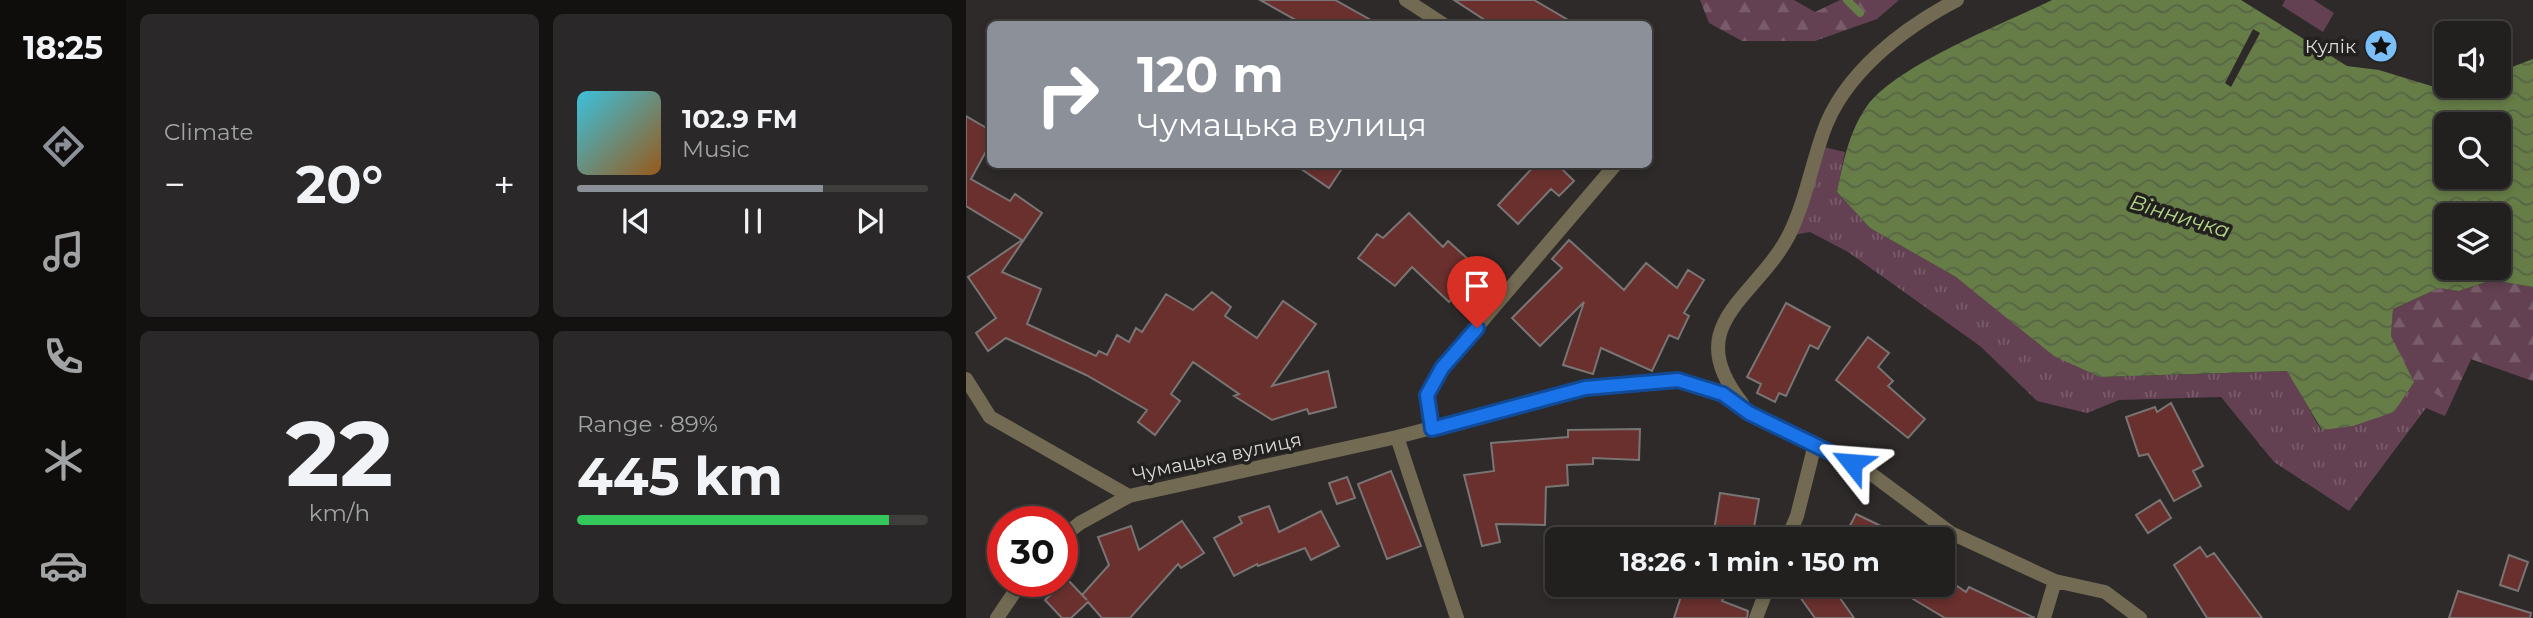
<!DOCTYPE html>
<html lang="en">
<head>
<meta charset="utf-8">
<style>
  :root { --surface:#22201f; --page:#2a2828; --text:#f1f3f6; --muted:#a2a3a4; --line:#3f3e3d; --accent:#8c9099 }
  body { margin:0; font-family:Montserrat,sans-serif; background:var(--page); color:var(--text); height:100vh; display:flex; flex-direction:column; font-size:26px; white-space:nowrap }
  * { box-sizing:border-box; margin:0 }
  p { font-size:23px; color:var(--muted) }
  .icon { flex:none; width:38px; height:38px; fill:none; stroke:currentColor; stroke-width:2; stroke-linecap:round; stroke-linejoin:round }
  .map { position:relative; flex:1; overflow:hidden }
  .drawer { display:flex; flex-direction:column; gap:14px; padding:14px; background:#131211; width:840px }
  .drawer>* { flex:none }
  .top-card { position:absolute; left:21px; top:21px; width:665px; height:147px; border-radius:10px; box-shadow:0 4px 10px #0003,0 0 0 2px var(--line); background:#8c9099; color:#fff; overflow:hidden }
  .buttons { position:absolute; left:1468px; top:21px; display:grid; gap:14px }
  .buttons a { display:grid; place-items:center; width:77px; height:77px; border-radius:10px; background:var(--surface); box-shadow:0 4px 10px #0003,0 0 0 2px var(--line); font-size:35px }
  .speed { position:absolute; left:21px; top:506px; display:flex; gap:14px; font-size:35px; font-weight:700; text-align:center }
  .speed>* { display:grid; place-content:center; width:91px; height:91px; border-radius:50%; background:var(--surface); box-shadow:0 4px 10px #0003,0 0 0 2px var(--line); line-height:1 }
  .speed .limit { border:10px solid #d22; background:#fff; color:#111 }
  .pin { position:absolute; display:grid; place-items:center; width:60px; height:60px; color:#fff; margin:-72px -30px; border-radius:50% 50% 50% 0; rotate:-45deg; box-shadow:0 0 7px #0007 }
  .pin .icon { rotate:45deg }
  .me { position:absolute; width:77px; margin:-38px; rotate:298deg; stroke-linejoin:round; filter:drop-shadow(0 0 5px #0008) }
  .turn { display:flex; align-items:center; gap:24px; height:147px; padding:0 35px; font-size:32px }
  .turn .icon { width:91px; height:91px; stroke-width:2.5 }
  .turn b { display:block; font-size:49px; line-height:60px }
  .big { font-size:52px; font-weight:700; line-height:1.1 }
  .drawer .card { flex:1; display:flex; flex-direction:column; justify-content:center; gap:10px; min-width:0; padding:0 24px; border-radius:10px; background:var(--page) }
  .drawer .dial { align-items:center; gap:0 }
  .dial b { font-size:91px; line-height:1 }
  .song { display:flex; align-items:center; gap:21px }
  .cover { width:84px; height:84px; border-radius:10px; background:linear-gradient(135deg,hsl(190 70% 55%),hsl(30 70% 35%)) }
  .played { height:7px; border-radius:4px; background:linear-gradient(90deg,var(--accent) 70%,var(--line) 70%) }
  .keys { display:flex; justify-content:space-around; direction:ltr }
  .heat { display:flex; justify-content:space-between; align-items:center; font-size:38px; direction:ltr }
  .charge { height:10px; border-radius:5px; background:linear-gradient(90deg,#34c759 89%,var(--line) 0) }
  .drawer .tiles { flex:1; display:grid; gap:14px; grid-template-columns:repeat(2,1fr) }
  .trip { position:absolute; left:579px; top:527px; width:410px; height:70px; border-radius:10px; background:var(--surface); box-shadow:0 4px 10px #0003,0 0 0 2px var(--line); font-weight:700; line-height:70px; text-align:center }
  main { display:flex; flex:1; min-height:0 }
  .tabs { display:flex; flex-direction:column; width:126px; justify-content:space-around; align-items:center; background:#0e0d0c; color:var(--muted) }
  .tabs .icon { width:49px; height:49px }
  .tabs .on { color:var(--accent) }
  .tabs b { font-size:32px; color:var(--text) }
  .map>svg:first-child { display:block }
  .grass { fill:url(#grass-tufts) }
  .forest { fill:url(#forest-firs) }
  .garden { fill:#634152 }
  .water { fill:url(#water-waves); fill-rule:evenodd }
  .pier { fill:#2d2a29 }
  .lines { fill:none; stroke-linecap:round; stroke-linejoin:round }
  .stream { stroke:#667d47; stroke-width:8 }
  .building { fill:#6a302e; stroke:#787574; stroke-width:2 }
  .street { stroke:#726a52; stroke-width:14 }
  .route-casing { stroke:#114b97; stroke-width:18 }
  .route { stroke:#1a73e8; stroke-width:12 }
  .labels { text-anchor:middle; dominant-baseline:central; stroke-width:7; stroke-linejoin:round; paint-order:stroke }
  .poi-label { font-size:19px; fill:#dddbda; stroke:#23211f; text-anchor:end }
  .street-label { font-size:19px; fill:#dddbda; stroke:#23211f }
  .water-label { font-size:21px; font-style:italic; fill:#b4d886; stroke:#23211f }
</style>
</head>
<body>
<main>
<nav class="tabs">
<b>18:25</b>
<svg class="icon on" aria-label="directions" viewBox="0 0 24 24"><path d="M12 3l9 9-9 9-9-9zM9 14v-3h6M13 9l2 2-2 2"/></svg>
<svg class="icon" aria-label="music" viewBox="0 0 24 24"><path d="M9 18V5l10-2v13"/><circle cx="6" cy="18" r="3"/><circle cx="16" cy="16" r="3"/></svg>
<svg class="icon" aria-label="phone" viewBox="0 0 24 24"><path d="M5 4h4l2 5-3 2q2 4 5 5l2-3 5 2v4C11 20 4 13 5 4z"/></svg>
<svg class="icon" aria-label="climate" viewBox="0 0 24 24"><path d="M12 3v18M4 7l16 10M4 17L20 7"/></svg>
<svg class="icon" aria-label="car" viewBox="0 0 24 24"><path d="M5 17H2v-5l4-1 3-4h7l3 4 3 1v5h-3M9 17h6M6 11h13"/><circle cx="7" cy="17" r="2"/><circle cx="17" cy="17" r="2"/></svg>
</nav>
<section class="drawer">
<div class="tiles">
<div class="card"><p>Climate</p>
<div class="heat"><a>−</a><b class="big">20°</b><a>+</a></div>
</div>
<div class="card">
<div class="song"><i class="cover"></i><div><b>102.9 FM</b><p>Music</p></div></div>
<div class="played"></div>
<div class="keys"><svg class="icon" aria-label="previous" viewBox="0 0 24 24"><path d="M18 5L8 12l10 7zM5 5v14"/></svg><svg class="icon" aria-label="pause" viewBox="0 0 24 24"><path d="M8 5v14M16 5v14"/></svg><svg class="icon" aria-label="next" viewBox="0 0 24 24"><path d="M6 5l10 7-10 7zM19 5v14"/></svg></div>
</div>
<div class="card dial"><b>22</b><p>km/h</p></div>
<div class="card"><p>Range · 89%</p><b class="big">445 km</b><div class="charge"></div></div>
</div>
</section>
<div class="map">
<svg width="1567" height="618" viewBox="0 0 1567 618">
  <defs>
    <pattern id="grass-tufts" width="24" height="20" patternUnits="userSpaceOnUse" patternTransform="scale(1.75)"><rect width="24" height="20" fill="#634152"/><path d="M3 7l-1-3M5 7V3M7 7l1-3M15 17l-1-3M17 17v-4M19 17l1-3" fill="none" stroke="#795c6a"/></pattern>
    <pattern id="forest-firs" width="22" height="20" patternUnits="userSpaceOnUse" patternTransform="scale(1.75)"><rect width="22" height="20" fill="#634152"/><path d="M5 1l3.5 6h-7zM16 11l3.5 6h-7z" fill="#795c6a"/></pattern>
    <pattern id="water-waves" width="16" height="10" patternUnits="userSpaceOnUse" patternTransform="scale(1.75)"><rect width="16" height="10" fill="#667d47"/><path d="M0 5q4-4 8 0t8 0" fill="none" stroke="#586545"/></pattern>
  </defs>
  <rect width="100%" height="100%" fill="#2d2a29"/>
  <!-- grass -->
  <path class="grass" d="M853,146l26,6 -8,40 33,36 86,49 144,100 188,-6 33,59 118,-142 20,3 74,-4v94l-62,-22 -26,57 -19,-8 -77,103 -75,-49 -53,-65 -102,3 -32,13 -50,-12 -57,-55 -132,-94 -38,-20 -22,4z"/>
  <!-- forest -->
  <path class="forest" d="M734,0h94l21,12 25,-12h59l-22,19 -62,22h-73l-33,-18z
    M1526,280l41,7v94l-62,-22 -20,43 -37,-20 -23,-46 2,-27 46,-21 20,3z"/>
  <!-- garden -->
  <path class="garden" d="M1319,0h29l20,13 -11,19 -41,-26z"/>
  <!-- water -->
  <path class="water" d="M1086,0h189l106,66 32,4 62,19 14,-3h44v-14l34,-13v228l-41,-7 -33,11 -20,-3 -46,21 -2,27 23,46 -20,30 -41,14 -31,4 -35,-59 -187,6 -46,-21 -98,-79 -86,-49 -33,-36c6,-29 12,-61 30,-86 30,-41 136,-82 185,-106zM1480,124h53v53h-53zM1480,215h53v53h-53z"/>
  <!-- pier -->
  <path class="pier" d="M1287,29l7,4 -29,54 -6,-4z"/>
  <g class="lines">
    <!-- stream -->
    <path class="stream" d="M881,0l13,13"/>
  </g>
  <!-- building -->
  <path class="building" d="M294,0h75l43,24h-75z
    M488,0h80l41,24h-84z
    M0,116l24,14v14l-19,35 39,22 5,-7 27,19 -40,59 39,17 -14,35 69,32 3,-5 8,4 10,-20 12,7 7,-14 6,4 24,-38 27,16 19,-18 19,15 -6,9 32,22 26,-37 33,23 -44,62 56,-15 8,36 -27,7 -2,-5 -35,11 -38,-24 5,-2 -46,-32 -22,32 9,7 -25,34 -17,-13 9,-12 -61,-35 -80,-37 -18,13 -12,-18 20,-15 -28,-41 54,-37 -56,-34z
    M328,164h51l-16,24z
    M570,164h21l17,17 -15,15 -8,-7 -33,35 -20,-19z
    M443,213l34,34 5,-6 31,28 -30,33 -37,-35 -17,19 -37,-28 19,-24 6,4z
    M603,240l55,50 22,-27 31,25 11,-18 16,10 -20,33 5,3 -11,23 -9,-4 -17,36 -51,-23 -8,26 -30,-9 21,-63 -44,44 -28,-28 50,-50 -10,-9z
    M820,303l44,24 -12,22 -8,-4 -24,51 -7,-3 -4,9 -18,-9 4,-9 -14,-7z
    M902,337l21,16 -11,14 15,14 -5,5 37,33 -17,19 -72,-58z
    M1205,403l32,63 -10,5 8,15 -27,15 -26,-47 -9,2 -13,-39 29,-10 2,5z
    M674,429l-1,31 -46,-2v6l-26,1 1,20 -22,2 -1,38 -49,-1 4,18 -18,4 -18,-71 30,-4 -3,-28 77,-6v-7z
    M425,471l30,75 -34,13 -29,-75z
    M381,477l8,21 -18,6 -8,-21z
    M754,493l39,6 -7,40h-23l1,-5 -16,-3z
    M1194,500l11,18 -23,15 -12,-18z
    M303,506l10,26 42,-21 18,35 -28,14 -6,-12 -47,18 -1,-2 -23,12 -20,-38 28,-15 -3,-6z
    M890,514l52,25h-65z
    M216,521l22,32 -23,15 -3,-4 -48,54h-28l-14,-16 -17,16h-9l-17,-18 22,-21 20,21 -5,-5 27,-30 -11,-28 33,-11 8,24z
    M1234,547l7,10 7,-4 48,65h-55l-33,-53z
    M1543,555l19,7 -10,29 -18,-6z
    M719,584h27l15,6 -5,11 26,10 -1,7h-73z
    M852,584h12l24,34h-39l-15,-21z
    M955,584h33l12,8 3,-5 66,31h-90l-32,-19z
    M1492,591l73,22 -1,5h-81z"/>
  <g class="lines">
    <!-- street -->
    <path class="street" d="M440,0l37,24
      M0,379l24,38 139,79 268,-59 188,-49 93,-8 45,14 26,19 121,60 81,60 104,48 50,11 35,26
      M776,403c-63,-79 14,-104 47,-168 16,-32 22,-68 34,-102 20,-59 80,-105 134,-133
      M466,429l-5,-34 15,-27 174,-204
      M431,437l60,181
      M96,537l18,-14 49,-27
      M821,539l10,-23 18,-72
      M31,618l25,-37
      M790,618l13,-34
      M1078,618l11,-37"/>
  </g>
  <g class="lines">
    <defs>
      <path id="route" d="M511,328l-35,40 -15,27 5,34 153,-41 93,-8 45,14 26,19 103,50"/>
    </defs>
    <!-- route casing -->
    <use href="#route" class="route-casing"/>
    <!-- route -->
    <use href="#route" class="route"/>
  </g>
  <!-- icons -->
  <defs>
    <symbol id="sight-disc" viewBox="-11 -11 22 22"><circle r="9.5" fill="#7abff8" stroke="#23211f"/><path d="M0-6L1.8-2.2L6-1.7L2.9 1.2L3.7 5.4L0 3.3L-3.7 5.4L-2.9 1.2L-6-1.7L-1.8-2.2Z" fill="#111"/></symbol>
  </defs>
  <g fill-rule="evenodd">
    <use href="#sight-disc" x="1396" y="27" width="38" height="38"/>
  </g>
  <g class="labels">
    <!-- poi labels -->
    <g class="poi-label">
      <text x="1390" y="46">Кулік</text>
    </g>
    <!-- street labels -->
    <g class="street-label">
      <text transform="translate(251 457) rotate(-12)">Чумацька вулиця</text>
    </g>
    <!-- water labels -->
    <g class="water-label">
      <text transform="translate(1214 216) rotate(17)">Вінничка</text>
    </g>
  </g>
</svg>
<div class="buttons">
<a><svg class="icon" aria-label="sound" viewBox="0 0 24 24"><path d="M4 9h4l5-4v14l-5-4H4zM17 9q2 3 0 6"/></svg></a>
<a><svg class="icon" aria-label="search" viewBox="0 0 24 24"><circle cx="10" cy="10" r="6"/><path d="M15 15l6 6"/></svg></a>
<a><svg class="icon" aria-label="layers" viewBox="0 0 24 24"><path d="M12 4l9 5-9 5-9-5zM3 14l9 5 9-5"/></svg></a>
</div>
<div class="speed"><div class="limit">30</div></div>
<div class="pin" style="left:511px;top:328px;background:#d93025"><svg class="icon" aria-label="arrive" viewBox="0 0 24 24"><path d="M6 21V4h12l-3 4 3 4H6"/></svg></div>
<svg class="me" style="left:886px;top:463px" viewBox="-20 -20 40 40"><path d="M0-17L14 15 0 8-14 15z" fill="#1a73e8" stroke="#fff" stroke-width="4"/></svg>
<div class="trip">18:26 · 1 min · 150 m</div>
<div class="top-card">
<div class="turn"><svg class="icon" aria-label="right" viewBox="0 0 24 24"><path d="M7 20v-9h11M14 6l5 5-5 5"/></svg><div><b>120 m</b>Чумацька вулиця</div></div>
</div>
</div>
</main>
</body>
</html>
